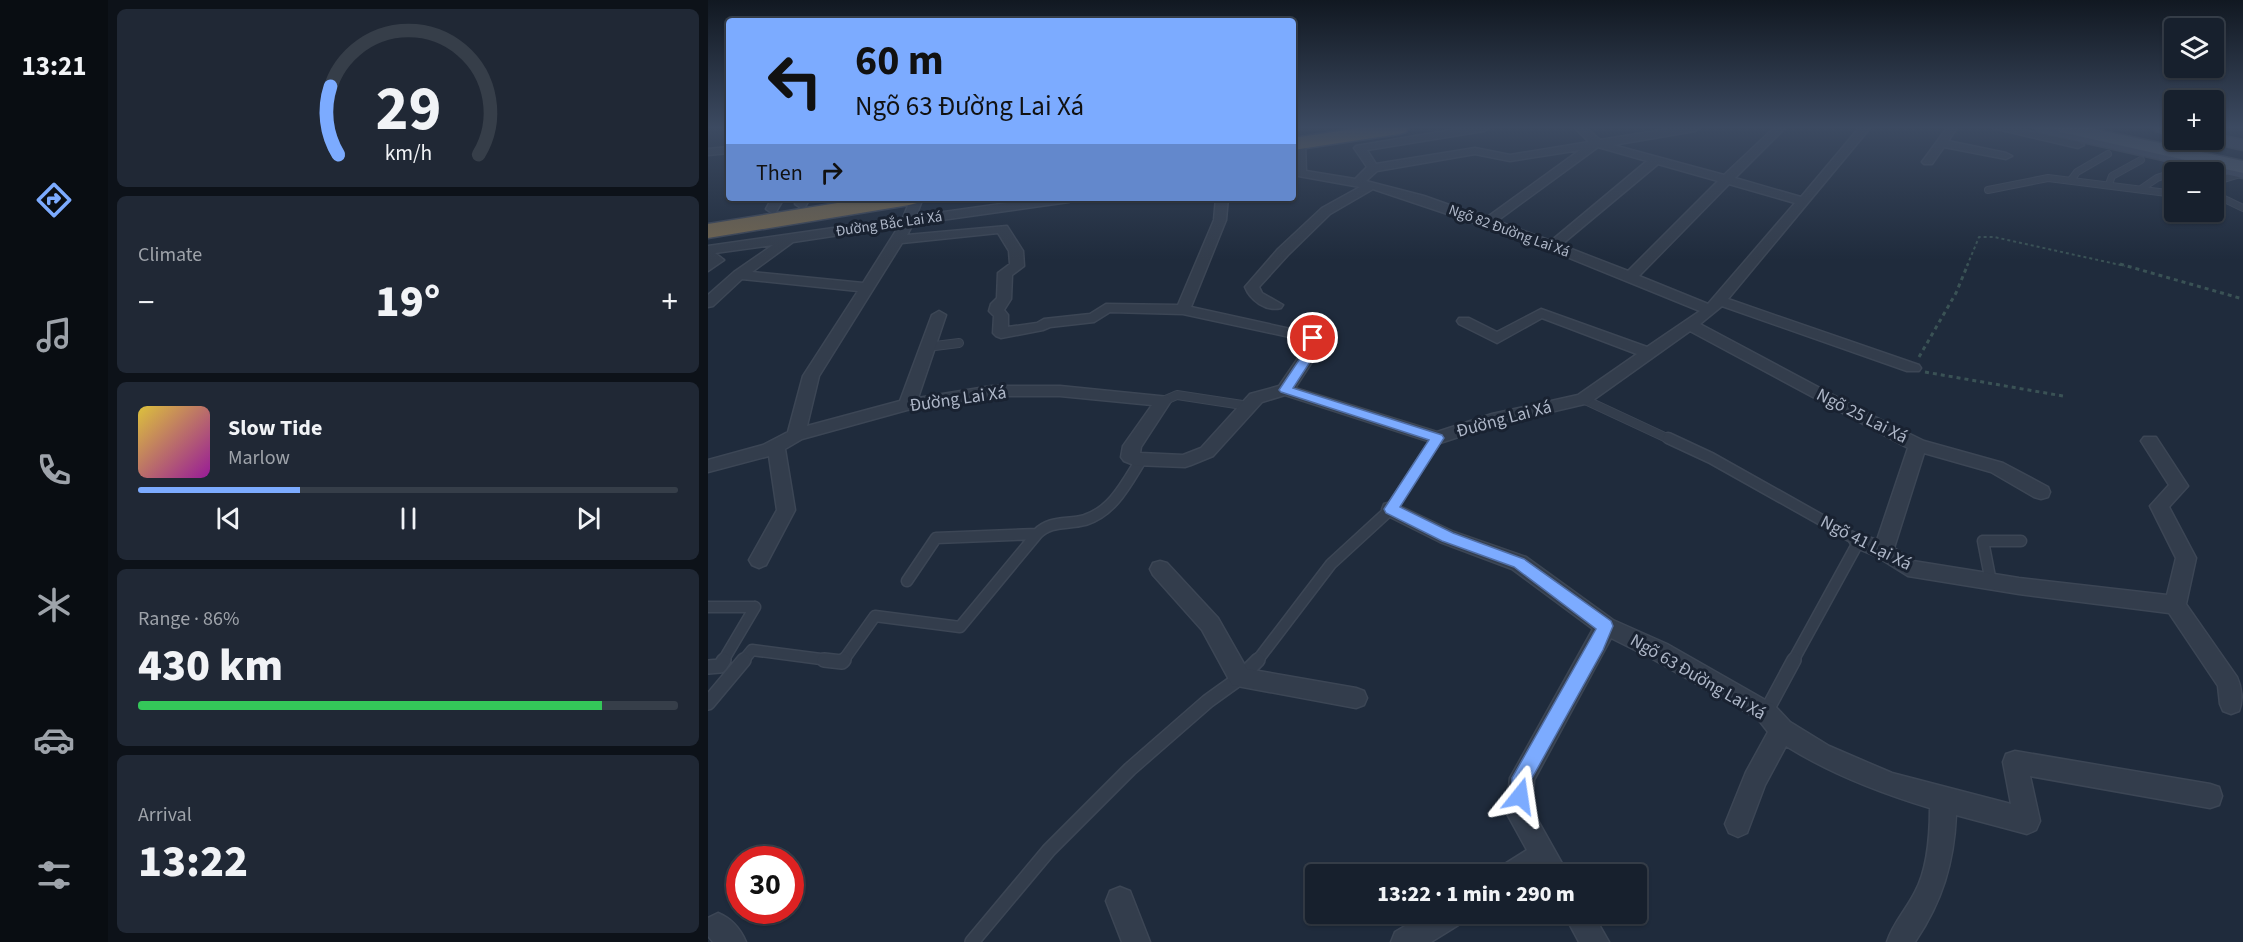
<!DOCTYPE html>
<html lang="en">
<head>
<meta charset="utf-8">
<style>
  :root { --surface:#17202d; --page:#202835; --text:#f1f3f6; --muted:#9ea3aa; --line:#363e49; --accent:#7cabff }
  body { margin:0; font-family:"Source Sans 3",sans-serif; background:var(--page); color:var(--text); height:100vh; display:flex; flex-direction:column; font-size:22px; white-space:nowrap }
  * { box-sizing:border-box; margin:0 }
  p { font-size:20px; color:var(--muted) }
  .icon { flex:none; width:33px; height:33px; fill:none; stroke:currentColor; stroke-width:2; stroke-linecap:round; stroke-linejoin:round }
  .map { position:relative; flex:1; overflow:hidden }
  .sheet { display:flex; flex-direction:column; gap:9px; padding:9px; background:#0d1219; width:600px }
  .sheet>* { flex:none }
  .guide { position:absolute; left:18px; top:18px; width:570px; height:183px; border-radius:6px; box-shadow:0 2px 4px #0004,0 0 0 2px var(--line); background:#7cabff; color:#111; overflow:hidden }
  .tools { position:absolute; left:1456px; top:18px; display:grid; gap:12px }
  .tools a { display:grid; place-items:center; width:60px; height:60px; border-radius:6px; background:var(--surface); box-shadow:0 2px 4px #0004,0 0 0 2px var(--line); font-size:30px }
  .speed { position:absolute; left:18px; top:846px; display:flex; gap:12px; font-size:30px; font-weight:700; text-align:center }
  .speed>* { display:grid; place-content:center; width:78px; height:78px; border-radius:50%; background:var(--surface); box-shadow:0 2px 4px #0004,0 0 0 2px var(--line); line-height:1 }
  .speed .limit { border:9px solid #d22; background:#fff; color:#111 }
  .pin { position:absolute; display:grid; place-items:center; width:51px; height:51px; color:#fff; margin:-26px; border:3px solid #fff; border-radius:50%; box-shadow:0 2px 6px #0007 }
  .me { position:absolute; width:66px; margin:-33px; rotate:15deg; stroke-linejoin:round; filter:drop-shadow(0 0 4px #0008) }
  .turn { display:flex; align-items:center; gap:21px; height:126px; padding:0 30px; font-size:27px }
  .turn .icon { width:78px; height:78px; stroke-width:2.5 }
  .turn b { display:block; font-size:42px; line-height:51px }
  .then { display:flex; align-items:center; height:57px; padding:0 30px; background:#0003; gap:12px; font-size:22px }
  .big { font-size:45px; font-weight:800; line-height:1.1 }
  .sheet .card { flex:1; display:flex; flex-direction:column; justify-content:center; gap:9px; min-width:0; padding:0 21px; border-radius:9px; background:var(--page) }
  .sheet .dial { align-items:center; gap:0 }
  .dial svg { height:156px; overflow:visible; fill:none; stroke:var(--line); stroke-width:7; stroke-linecap:round; text-anchor:middle }
  .dial text { fill:var(--text); stroke:none }
  .song { display:flex; align-items:center; gap:18px }
  .cover { width:72px; height:72px; border-radius:9px; background:linear-gradient(135deg,hsl(50 70% 55%),hsl(300 70% 35%)) }
  .played { height:6px; border-radius:3px; background:linear-gradient(90deg,var(--accent) 30%,var(--line) 30%) }
  .keys { display:flex; justify-content:space-around; direction:ltr }
  .heat { display:flex; justify-content:space-between; align-items:center; font-size:33px; direction:ltr }
  .charge { height:9px; border-radius:4px; background:linear-gradient(90deg,#34c759 86%,var(--line) 0) }
  .trip { position:absolute; left:597px; top:864px; width:342px; height:60px; border-radius:6px; background:var(--surface); box-shadow:0 2px 4px #0004,0 0 0 2px var(--line); font-weight:800; line-height:60px; text-align:center }
  main { display:flex; flex:1; min-height:0 }
  .tabs { display:flex; flex-direction:column; width:108px; justify-content:space-around; align-items:center; background:#090d12; color:var(--muted) }
  .tabs .icon { width:42px; height:42px }
  .tabs .current { color:var(--accent) }
  .tabs b { font-size:27px; color:var(--text) }
  .map>svg:first-child { display:block }
  .lines { fill:none; stroke-linecap:round; stroke-linejoin:round }
  .lane-far3-casing { stroke:#3c4655; stroke-width:8 }
  .lane-far2-casing { stroke:#3c4655; stroke-width:10 }
  .lane-far1-casing { stroke:#3c4655; stroke-width:13 }
  .lane-casing { stroke:#3c4655; stroke-width:16 }
  .street-casing { stroke:#3c4655; stroke-width:3 }
  .secondary-casing { stroke:#3c4655; stroke-width:3 }
  .primary-casing { stroke:#3c4655; stroke-width:3 }
  .highway-casing { stroke:#3e4757; stroke-width:3 }
  .path-far1 { stroke:#3a5255; stroke-width:2; stroke-dasharray:3 3; stroke-linecap:butt }
  .path { stroke:#3a5255; stroke-width:3; stroke-dasharray:4 4; stroke-linecap:butt }
  .lane-far3 { stroke:#333d4c; stroke-width:6 }
  .lane-far2 { stroke:#333d4c; stroke-width:8 }
  .lane-far1 { stroke:#333d4c; stroke-width:10 }
  .lane { stroke:#333d4c; stroke-width:13 }
  .street { fill:#333d4c; fill-rule:evenodd }
  .secondary { fill:#414b5f; fill-rule:evenodd }
  .primary { fill:#515c6c; fill-rule:evenodd }
  .highway { fill:#73664f; fill-rule:evenodd }
  .route { fill:#7cabff; stroke:#516fa6; stroke-width:1.5 }
  .labels { text-anchor:middle; dominant-baseline:central; stroke-width:6; stroke-linejoin:round; paint-order:stroke }
  .far-street-label { font-size:15px; fill:#aeb7c8; stroke:#192231 }
  .street-label { font-size:18px; fill:#aeb7c8; stroke:#192231 }
</style>
</head>
<body>
<main>
<nav class="tabs">
<b>13:21</b>
<svg class="icon current" aria-label="directions" viewBox="0 0 24 24"><path d="M12 3l9 9-9 9-9-9zM9 14v-3h6M13 9l2 2-2 2"/></svg>
<svg class="icon" aria-label="music" viewBox="0 0 24 24"><path d="M9 18V5l10-2v13"/><circle cx="6" cy="18" r="3"/><circle cx="16" cy="16" r="3"/></svg>
<svg class="icon" aria-label="phone" viewBox="0 0 24 24"><path d="M5 4h4l2 5-3 2q2 4 5 5l2-3 5 2v4C11 20 4 13 5 4z"/></svg>
<svg class="icon" aria-label="climate" viewBox="0 0 24 24"><path d="M12 3v18M4 7l16 10M4 17L20 7"/></svg>
<svg class="icon" aria-label="car" viewBox="0 0 24 24"><path d="M5 17H2v-5l4-1 3-4h7l3 4 3 1v5h-3M9 17h6M6 11h13"/><circle cx="7" cy="17" r="2"/><circle cx="17" cy="17" r="2"/></svg>
<svg class="icon" aria-label="filters" viewBox="0 0 24 24"><path d="M4 7h16M4 17h16"/><circle cx="9" cy="7" r="2"/><circle cx="15" cy="17" r="2"/></svg>
</nav>
<section class="sheet">
<div class="card dial"><svg viewBox="0 0 100 80">
<path d="M14 69A42 42 0 1 1 86 69"/>
<path d="M14 69A42 42 0 0 1 10 34" stroke="#7cabff"/>
<text x="50" y="56" font-size="32" font-weight="700">29</text>
<text x="50" y="72" font-size="11">km/h</text>
</svg></div>
<div class="card"><p>Climate</p>
<div class="heat"><a>−</a><b class="big">19°</b><a>+</a></div>
</div>
<div class="card">
<div class="song"><i class="cover"></i><div><b>Slow Tide</b><p>Marlow</p></div></div>
<div class="played"></div>
<div class="keys"><svg class="icon" aria-label="previous" viewBox="0 0 24 24"><path d="M18 5L8 12l10 7zM5 5v14"/></svg><svg class="icon" aria-label="pause" viewBox="0 0 24 24"><path d="M8 5v14M16 5v14"/></svg><svg class="icon" aria-label="next" viewBox="0 0 24 24"><path d="M6 5l10 7-10 7zM19 5v14"/></svg></div>
</div>
<div class="card"><p>Range · 86%</p><b class="big">430 km</b><div class="charge"></div></div>
<div class="card"><p>Arrival</p><b class="big">13:22</b></div>
</section>
<div class="map">
<svg width="1535" height="942" viewBox="0 0 1535 942">
  <rect width="100%" height="100%" fill="#1f2b3c"/>
  <g class="lines">
    <defs>
      <path id="lane-far3" d="M1363,180l6,-8 31,-18
        M1506,182l29,-9
        M1401,184l3,-8 29,-16
        M1433,189l16,-11 27,-9
        M1280,190l60,-12 127,16
        M1506,194l29,14"/>
      <path id="lane-far2" d="M219,347l32,-4
        M875,399l88,41
        M455,401l14,-6 72,11"/>
      <path id="lane-far1" d="M960,438l43,20 148,83 -66,120
        M199,581l29,-43 101,-4c14,-14 29,-9 48,-14 28,-9 41,-36 56,-60
        M1283,582l-8,-41h38
        M0,607h47
        M15,661l32,-54
        M35,661l9,-11 84,11
        M135,661l32,-45 85,11 77,-93
        M549,661l74,-97 60,-55 46,-71"/>
      <path id="lane" d="M116,660l18,2 2,-2
        M0,667l12,-1 4,-6
        M0,703l36,-43
        M1058,712l28,-52
        M264,942l77,-92 81,-81 78,-68 32,-23 18,-18"/>
      <path id="street" d="M755,128h26l-5,3 -117,19 9,14 99,-16 35,7 79,-13 -14,-14h11l14,12 74,-12h26l-5,3 -82,14 111,30 50,-47h11l-50,50 66,19 58,-69h11l-142,171 191,66 2,3 -2,3h-12l-185,-65 -22,18 163,87 61,30 79,22 45,24 2,5 -2,5 -7,2 -7,-2 -43,-25 -67,-19 -30,95 19,13 106,17 148,17 9,-37 -26,-52 19,-21 -28,-44 3,-4h12l32,49 -19,21 27,51 -10,46 51,73c5,11 6,24 2,34l-8,3 -8,-3 -3,-7 -2,-18 -49,-73 -150,-19 -111,-18 -32,-20 -24,-10 -3,-5 3,-5 7,-2 18,6 31,-92 -218,-117 -101,72 -94,22 -58,19 -152,-49 -23,7 -49,54 -22,9 -6,2 -51,-2 -10,-4 -3,-4 2,-11 29,-41 -92,-9h-68l-85,14 -105,29 -17,10 10,61 -29,55 -7,3 -7,-3 -3,-5 28,-50 -8,-54 -61,16v-12l55,-15 25,-13 15,-56 55,-85 -116,-12 -29,27 -5,1v-12l26,-23 39,-27 -58,8 9,7 -16,11v-25l195,-28 8,-20h12l-7,18 127,-18h32l-6,4 -156,22 -6,11 100,-9 16,25 1,15 -12,9 -1,24 -7,11 4,5v12l29,-4 7,-4 46,-5 16,-10 72,1 36,-85 2,-22h12l-2,22 -35,87 127,28 6,5 -1,5 -28,43 142,44 55,-18 86,-19 59,-41 -95,-36 -45,25 -38,-19 -2,-3 2,-3h10l28,14 44,-23 106,38 53,-36 -175,-71 -152,-51 -43,25 -42,41 -29,32 3,6 21,12 -2,3c-15,4 -31,-8 -36,-21l33,-38 44,-41 38,-21 -67,-12 2,-34h8l2,2 1,28 49,8 12,-12 -13,-19 2,-2zM890,147l49,14 -96,80 -54,-20zM872,150l-94,68 -62,-22 -58,-15 11,-10 98,-17 35,7zM950,164l60,17 -90,90 -67,-26zM1021,184l66,19 -87,101 -69,-28zM191,226l-36,57 -111,-11 41,-30zM290,233l11,18 1,13 -12,9 -1,25 -6,6 -2,7 5,5 -1,17 3,3 5,2 42,-8 7,-3 44,-5 16,-10 73,2 125,27 -1,4 -28,41 -29,8 -49,54 -18,7 -43,-2 1,-6 30,-46 -2,-4 -109,-11h-68l-74,12 28,-83 -7,-4 -7,4 -32,86 -93,25 12,-50 83,-133z
        M1239,128h10l-9,13 58,12 6,3 -6,3 -62,-12 -12,17h-8l-2,-2z
        M1285,128h21l64,14 6,3 -6,3z
        M21,147v6l-21,2v-6z
        M64,198h12l-8,14 -4,1 -6,-4z
        M90,198h12l-5,9 -4,1 -6,-4z
        M683,502l63,30 72,25 87,63 54,24 107,61 16,17 39,24 63,27 119,31 -8,-42 3,-8 9,-3 195,33 9,3 3,9 -3,9 -9,3 -180,-32 10,45 -4,9 -9,4 -71,-19c-2,48 -14,87 -41,127h-28c6,-19 19,-32 28,-50 13,-24 15,-56 15,-84 -50,-15 -99,-34 -144,-62l-21,39 -18,48 -9,4 -9,-4 -4,-9 21,-52 22,-40 -10,-13 -107,-61 -40,-20 -77,142 -2,30 36,64h-27l-2,-2 -3,2h-37l4,-9 24,-15 -21,-38 4,-34 83,-149 -81,-60 -72,-27 -56,-28 -2,-5 2,-5z
        M452,561l7,2 51,55 29,51 109,19 8,3 3,7 -3,7 -8,3 -124,-23 -30,-55 -49,-55 -3,-6 3,-6z
        M412,887l10,4 20,51h-28l-16,-41 4,-10z
        M10,913c14,6 22,15 28,29h-33l-5,-6v-18z
        M717,914h39l-4,10 -29,18h-40l4,-10z
        M856,914h29l16,28h-30z"/>
      <path id="secondary" d="M1326,128h30l179,40v10l-201,-45z
        M1446,128h21v8l-19,-5z
        M1506,134l29,6v10l-35,-8 -2,-2h8z"/>
      <path id="primary" d="M1348,128h34l153,33v12l-178,-40 -6,-1z"/>
      <path id="highway" d="M651,128h50l-3,4 -7,2 -106,16v-12z
        M160,198h52l-3,5 -8,2 -201,33v-14z"/>
    </defs>
    <!-- lane-far3 casing -->
    <use href="#lane-far3" class="lane-far3-casing"/>
    <!-- lane-far2 casing -->
    <use href="#lane-far2" class="lane-far2-casing"/>
    <!-- lane-far1 casing -->
    <use href="#lane-far1" class="lane-far1-casing"/>
    <!-- lane casing -->
    <use href="#lane" class="lane-casing"/>
    <!-- street casing -->
    <use href="#street" class="street-casing"/>
    <!-- secondary casing -->
    <use href="#secondary" class="secondary-casing"/>
    <!-- primary casing -->
    <use href="#primary" class="primary-casing"/>
    <!-- highway casing -->
    <use href="#highway" class="highway-casing"/>
    <!-- path-far1 -->
    <path class="path-far1" d="M1259,266l12,-29h15l131,29"/>
    <!-- path -->
    <path class="path" d="M1412,264l123,35
      M1211,357l37,-64 12,-29
      M1217,372l138,24"/>
    <!-- lane-far3 -->
    <use href="#lane-far3" class="lane-far3"/>
    <!-- lane-far2 -->
    <use href="#lane-far2" class="lane-far2"/>
    <!-- lane-far1 -->
    <use href="#lane-far1" class="lane-far1"/>
    <!-- lane -->
    <use href="#lane" class="lane"/>
    <!-- street -->
    <use href="#street" class="street"/>
    <!-- secondary -->
    <use href="#secondary" class="secondary"/>
    <!-- primary -->
    <use href="#primary" class="primary"/>
    <!-- highway -->
    <use href="#highway" class="highway"/>
  </g>
  <!-- sky -->
  <linearGradient id="sky" x2="0" y2="1"><stop stop-color="#111821"/><stop offset="0.49" stop-color="#3c4a61"/><stop offset="1" stop-color="#3c4a61" stop-opacity="0"/></linearGradient>
  <rect width="1535" height="260" fill="url(#sky)"/>
  <!-- route -->
  <path class="route" d="M605,334l7,4 1,7 -28,43 149,47 2,3 -44,69 53,26 71,26 87,62 2,5 -10,24 -72,130 -4,22 -7,3 -7,-3 -2,-6 1,-18 84,-149 -82,-62 -72,-26 -56,-28 -2,-4 2,-3 43,-66 -148,-48 -2,-2 30,-45 -2,-7z"/>
  <g class="labels">
    <!-- far-street labels -->
    <g class="far-street-label">
      <text transform="translate(181 224) rotate(-8)">Đường Bắc Lai Xá</text>
      <text transform="translate(801 231) rotate(20)">Ngõ 82 Đường Lai Xá</text>
    </g>
    <!-- street labels -->
    <g class="street-label">
      <text transform="translate(250 399) rotate(-8)">Đường Lai Xá</text>
      <text transform="translate(1154 416) rotate(27)">Ngõ 25 Lai Xá</text>
      <text transform="translate(796 419) rotate(-15)">Đường Lai Xá</text>
      <text transform="translate(1158 543) rotate(27)">Ngõ 41 Lại Xá</text>
      <text transform="translate(990 677) rotate(30)">Ngõ 63 Đường Lai Xá</text>
    </g>
  </g>
</svg>
<div class="tools">
<a><svg class="icon" aria-label="layers" viewBox="0 0 24 24"><path d="M12 4l9 5-9 5-9-5zM3 14l9 5 9-5"/></svg></a>
<a>+</a>
<a>−</a>
</div>
<div class="speed"><div class="limit">30</div></div>
<div class="pin" style="left:605px;top:338px;background:#d93025"><svg class="icon" aria-label="arrive" viewBox="0 0 24 24"><path d="M6 21V4h12l-3 4 3 4H6"/></svg></div>
<svg class="me" style="left:812px;top:796px" viewBox="-20 -20 40 40"><path d="M0-17L14 15 0 8-14 15z" fill="#7cabff" stroke="#fff" stroke-width="4"/></svg>
<div class="trip">13:22 · 1 min · 290 m</div>
<div class="guide">
<div class="turn"><svg class="icon" aria-label="left" viewBox="0 0 24 24"><path d="M17 20v-9H6M10 6l-5 5 5 5"/></svg><div><b>60 m</b>Ngõ 63 Đường Lai Xá</div></div>
<div class="then">Then<svg class="icon" aria-label="right" viewBox="0 0 24 24"><path d="M7 20v-9h11M14 6l5 5-5 5"/></svg></div>
</div>
</div>
</main>
</body>
</html>
